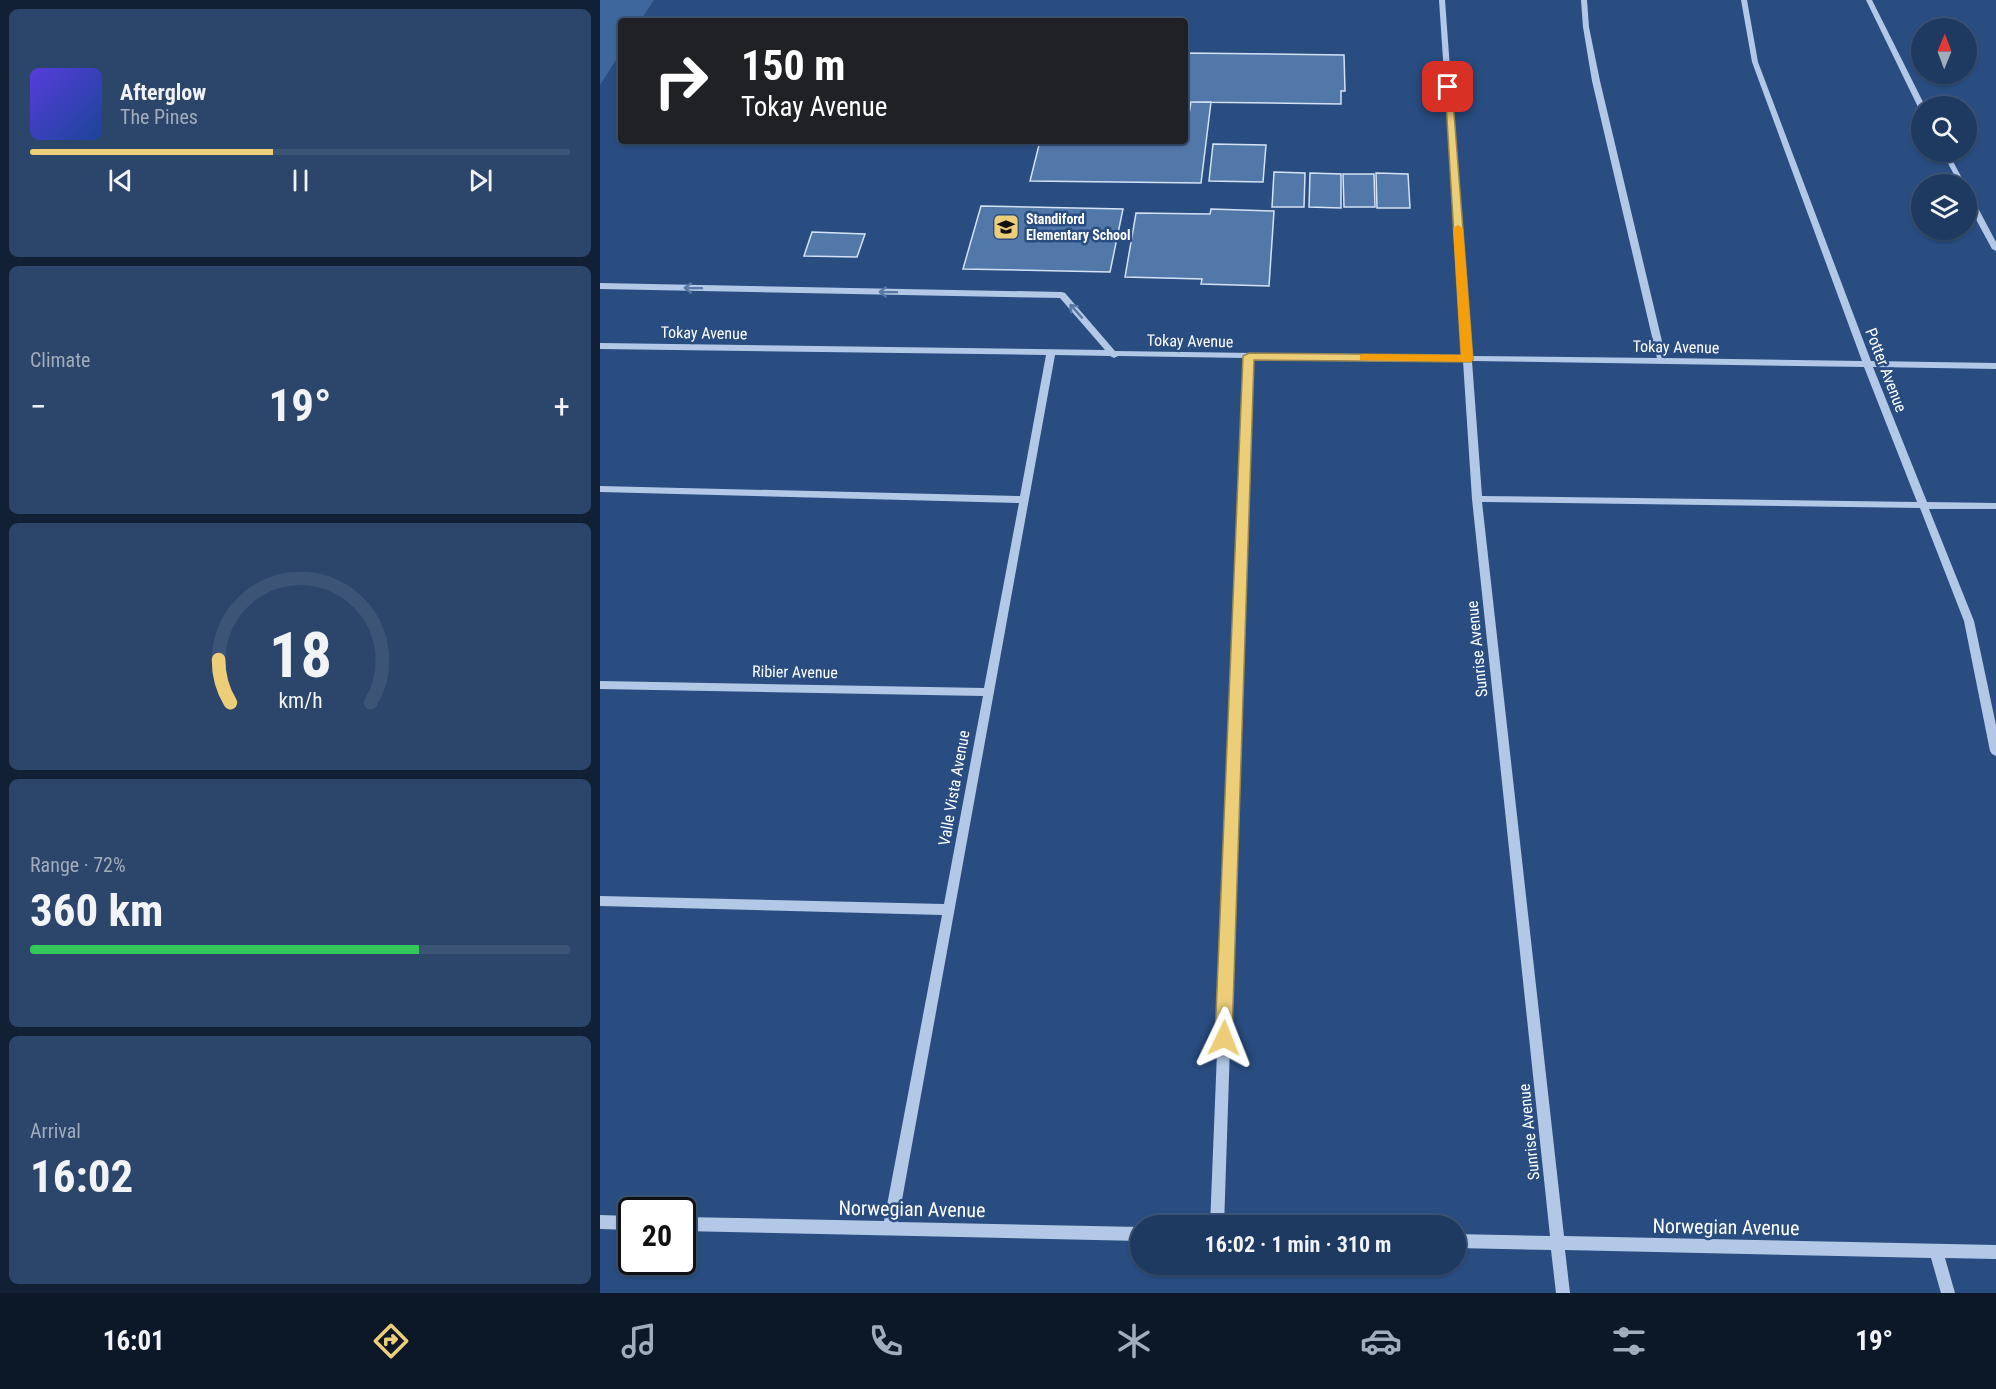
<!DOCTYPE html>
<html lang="en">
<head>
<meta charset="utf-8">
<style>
  :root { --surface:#1f3a61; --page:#2c456a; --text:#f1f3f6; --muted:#a1adbd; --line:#3c5476; --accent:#ecce79 }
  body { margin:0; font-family:"Roboto Condensed",sans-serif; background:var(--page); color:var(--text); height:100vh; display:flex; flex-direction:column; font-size:22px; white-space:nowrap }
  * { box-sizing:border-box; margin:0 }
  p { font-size:20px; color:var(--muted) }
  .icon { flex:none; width:33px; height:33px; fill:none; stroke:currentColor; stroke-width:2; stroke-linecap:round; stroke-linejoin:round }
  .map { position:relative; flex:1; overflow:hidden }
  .details { display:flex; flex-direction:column; gap:9px; padding:9px; background:#112035; width:600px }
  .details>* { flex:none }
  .guide { position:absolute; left:18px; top:18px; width:570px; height:126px; border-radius:6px; box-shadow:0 2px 4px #0004,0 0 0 2px var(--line); background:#202124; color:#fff; overflow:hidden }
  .needle { width:39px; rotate:1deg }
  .buttons { position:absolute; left:1311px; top:18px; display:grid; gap:12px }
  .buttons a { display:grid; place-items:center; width:66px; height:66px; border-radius:50%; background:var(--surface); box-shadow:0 2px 4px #0004,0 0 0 2px var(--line); font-size:30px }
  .speed { position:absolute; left:18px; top:1197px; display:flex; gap:12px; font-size:30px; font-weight:700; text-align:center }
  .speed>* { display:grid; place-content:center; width:78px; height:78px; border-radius:50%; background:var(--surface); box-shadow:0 2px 4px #0004,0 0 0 2px var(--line); line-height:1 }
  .speed .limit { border:3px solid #111; border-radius:9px; background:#fff; color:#111 }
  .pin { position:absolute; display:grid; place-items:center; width:51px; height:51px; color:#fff; margin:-26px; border-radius:12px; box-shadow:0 3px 9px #0006 }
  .me { position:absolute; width:66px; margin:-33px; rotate:2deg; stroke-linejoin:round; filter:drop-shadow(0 0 4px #0008) }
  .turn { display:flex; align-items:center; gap:21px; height:126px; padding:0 24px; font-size:27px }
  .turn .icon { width:78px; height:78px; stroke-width:2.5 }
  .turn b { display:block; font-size:42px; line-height:51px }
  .big { font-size:45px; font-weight:700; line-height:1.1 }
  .details .card { flex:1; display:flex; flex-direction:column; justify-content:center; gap:9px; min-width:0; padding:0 21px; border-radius:9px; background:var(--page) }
  .details .dial { align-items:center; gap:0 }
  .dial svg { height:156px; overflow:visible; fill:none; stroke:var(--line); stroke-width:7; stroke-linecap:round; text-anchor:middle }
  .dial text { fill:var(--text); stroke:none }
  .song { display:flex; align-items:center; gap:18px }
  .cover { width:72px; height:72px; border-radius:9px; background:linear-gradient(135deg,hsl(250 70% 55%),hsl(220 70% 35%)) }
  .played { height:6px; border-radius:3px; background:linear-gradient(90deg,var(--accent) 45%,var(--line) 45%) }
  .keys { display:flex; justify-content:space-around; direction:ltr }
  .heat { display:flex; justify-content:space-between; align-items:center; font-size:33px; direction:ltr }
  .charge { height:9px; border-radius:4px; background:linear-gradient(90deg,#34c759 72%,var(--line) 0) }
  .trip { position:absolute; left:530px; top:1215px; width:336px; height:60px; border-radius:30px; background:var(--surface); box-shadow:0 2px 4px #0004,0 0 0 2px var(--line); font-weight:700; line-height:60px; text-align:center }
  .tab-bar { display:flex; height:96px; justify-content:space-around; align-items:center; background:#0c1727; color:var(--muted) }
  .tab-bar .icon { width:42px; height:42px }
  .tab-bar .selected { color:var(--accent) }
  .tab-bar b { font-size:27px; color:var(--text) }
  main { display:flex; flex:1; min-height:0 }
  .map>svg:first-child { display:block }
  .green { fill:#3e679e }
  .building { fill:#5277a9; stroke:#d4e2f5; stroke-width:1.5 }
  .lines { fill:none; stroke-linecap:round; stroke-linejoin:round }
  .minor { fill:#b2c8e6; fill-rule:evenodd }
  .oneway { stroke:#5978a4 }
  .route { fill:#ecce79; stroke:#99864f; stroke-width:1.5 }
  .slow { fill:#f59e0b }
  .labels { text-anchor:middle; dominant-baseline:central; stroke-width:5; stroke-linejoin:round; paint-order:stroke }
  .far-poi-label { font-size:14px; font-weight:bold; fill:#fff; stroke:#294d81; text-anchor:start }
  .street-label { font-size:16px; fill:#fff; stroke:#294d81 }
  .near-street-label { font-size:20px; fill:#fff; stroke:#294d81 }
</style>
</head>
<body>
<main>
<section class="details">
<div class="card">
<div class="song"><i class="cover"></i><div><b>Afterglow</b><p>The Pines</p></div></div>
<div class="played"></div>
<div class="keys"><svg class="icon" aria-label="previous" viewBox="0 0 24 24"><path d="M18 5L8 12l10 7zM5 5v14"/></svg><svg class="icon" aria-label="pause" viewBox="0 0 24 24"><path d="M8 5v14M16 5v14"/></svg><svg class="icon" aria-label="next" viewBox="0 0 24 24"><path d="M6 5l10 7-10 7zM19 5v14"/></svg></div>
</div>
<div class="card"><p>Climate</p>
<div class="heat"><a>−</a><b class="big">19°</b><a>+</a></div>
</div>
<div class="card dial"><svg viewBox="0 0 100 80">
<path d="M14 69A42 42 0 1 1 86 69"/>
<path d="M14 69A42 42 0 0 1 8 47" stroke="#ecce79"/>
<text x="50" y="56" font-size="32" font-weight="700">18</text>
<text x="50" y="72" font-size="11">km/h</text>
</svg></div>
<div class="card"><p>Range · 72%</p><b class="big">360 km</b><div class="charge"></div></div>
<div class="card"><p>Arrival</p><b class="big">16:02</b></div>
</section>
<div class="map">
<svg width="1396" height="1293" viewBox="0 0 1396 1293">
  <rect width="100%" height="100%" fill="#294d81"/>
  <!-- green -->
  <path class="green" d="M0,0h54l-14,21h-19v31l-21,33z"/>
  <!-- building -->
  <path class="building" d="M585,53l159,2 1,36h-4v13l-156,-2z
    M591,102h20l-10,81 -171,-2 10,-40h145v-14h2z
    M613,144l53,1 -3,37 -54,-1z
    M674,172l31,1 -1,34h-32z
    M710,173l31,1v34l-32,-1z
    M776,173l32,1 2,34h-33z
    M743,174h31l1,33h-31z
    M381,206l142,3 -13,63 -147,-3z
    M611,209l63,2 -5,75 -68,-2 1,-5 -77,-2 11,-64 74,1z
    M212,232l53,2 -8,23 -53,-1z"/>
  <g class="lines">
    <!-- minor -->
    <path class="minor" d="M839,0h6l26,356 186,2 -65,-277 -9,-54 -2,-27h6l2,27 11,54 66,277 196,3 -110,-299 -11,-62h6l11,62 113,299 125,2v6l-123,-2 54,135 69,1v6h-67l45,112 22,104v31l-4,-2 -2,-3 -26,-130 -44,-113 -438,-6 82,734 432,9v14l-51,-1 10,35h-14l-10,-35 -366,-8 5,43h-14l-5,-43 -96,-2v-14l95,2 -78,-737 -9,-138 -210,-3 -29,868h-14l35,-868 -127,-2 -4,2 -4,-2 -55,-1 -157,867 242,5v14l-458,-10v-14l202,4 58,-306 -342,-9v-10l344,8 39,-208 -383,-7v-8l384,7 35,-185 -419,-11v-6l420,10 26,-141 -446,-6v-6l505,7 -45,-52 -460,-9v-6l462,9 3,1 50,58 348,5zM872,361l392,6 53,135 -435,-6z
      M1266,0h6l53,106h-3v3l-4,-2z
      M1342,152h6l17,32h-6z
      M1366,191l4,2 26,49v9l-4,-2 -26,-48z
      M0,1215l32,1v14l-32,-1z"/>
  </g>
  <!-- one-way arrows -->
  <defs><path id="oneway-shaft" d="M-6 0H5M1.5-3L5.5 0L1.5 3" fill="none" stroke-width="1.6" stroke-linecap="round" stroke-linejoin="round" transform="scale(1.5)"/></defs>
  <g class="oneway">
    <use href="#oneway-shaft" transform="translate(93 288) rotate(-179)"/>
    <use href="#oneway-shaft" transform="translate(288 292) rotate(-179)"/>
    <use href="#oneway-shaft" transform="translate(476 311) rotate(-132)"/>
  </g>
  <!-- route -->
  <path class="route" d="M845,85l7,2 21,272 -2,3 -217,-2 -22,678 -2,5 -6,3 -6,-3 -3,-5 28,-682 6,-3 212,2z"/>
  <!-- slow -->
  <path class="slow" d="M858,225l5,3 10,131 -2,3 -111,-2v-5l4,-1 97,1 -8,-127z"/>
  <!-- icons -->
  <defs>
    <symbol id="school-square" viewBox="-11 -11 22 22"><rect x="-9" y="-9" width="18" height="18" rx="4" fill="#ecce79" stroke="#294d81"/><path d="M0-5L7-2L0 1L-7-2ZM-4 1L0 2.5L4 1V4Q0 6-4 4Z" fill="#111"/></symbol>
  </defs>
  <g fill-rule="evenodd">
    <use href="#school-square" x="391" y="212" width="30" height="30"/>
  </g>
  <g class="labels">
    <!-- far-poi labels -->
    <g class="far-poi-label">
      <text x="426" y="219">Standiford<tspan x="426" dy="16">Elementary School</tspan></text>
    </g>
    <!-- street labels -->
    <g class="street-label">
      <text transform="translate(104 333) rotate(1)">Tokay Avenue</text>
      <text transform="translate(590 341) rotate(1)">Tokay Avenue</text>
      <text transform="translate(1076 347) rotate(1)">Tokay Avenue</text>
      <text transform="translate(1286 370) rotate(69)">Potter Avenue</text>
      <text transform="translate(877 649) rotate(-96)">Sunrise Avenue</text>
      <text transform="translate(195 672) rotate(1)">Ribier Avenue</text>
      <text transform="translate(354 788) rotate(-80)">Valle Vista Avenue</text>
      <text transform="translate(929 1132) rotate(-96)">Sunrise Avenue</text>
    </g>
    <!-- near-street labels -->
    <g class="near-street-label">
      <text transform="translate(312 1209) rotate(1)">Norwegian Avenue</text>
      <text transform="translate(1126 1227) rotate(1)">Norwegian Avenue</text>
    </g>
  </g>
</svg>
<div class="buttons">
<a><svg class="needle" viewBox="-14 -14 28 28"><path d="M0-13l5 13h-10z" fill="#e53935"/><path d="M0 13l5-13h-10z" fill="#a1adbd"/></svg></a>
<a><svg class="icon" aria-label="search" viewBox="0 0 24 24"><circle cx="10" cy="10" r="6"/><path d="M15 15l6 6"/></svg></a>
<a><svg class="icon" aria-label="layers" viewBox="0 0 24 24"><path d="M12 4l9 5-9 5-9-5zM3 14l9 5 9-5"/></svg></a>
</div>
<div class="speed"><div class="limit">20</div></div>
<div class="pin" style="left:848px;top:87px;background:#d93025"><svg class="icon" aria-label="arrive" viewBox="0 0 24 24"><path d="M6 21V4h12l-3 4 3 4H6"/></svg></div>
<svg class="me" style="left:624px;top:1038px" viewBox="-20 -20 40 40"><path d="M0-17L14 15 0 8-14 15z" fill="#ecce79" stroke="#fff" stroke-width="4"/></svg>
<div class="trip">16:02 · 1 min · 310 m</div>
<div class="guide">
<div class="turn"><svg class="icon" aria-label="right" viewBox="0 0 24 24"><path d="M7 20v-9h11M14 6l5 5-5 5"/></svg><div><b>150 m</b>Tokay Avenue</div></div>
</div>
</div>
</main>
<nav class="tab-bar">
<b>16:01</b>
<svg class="icon selected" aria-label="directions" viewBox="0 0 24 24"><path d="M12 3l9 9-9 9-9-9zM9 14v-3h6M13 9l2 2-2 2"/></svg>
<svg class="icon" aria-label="music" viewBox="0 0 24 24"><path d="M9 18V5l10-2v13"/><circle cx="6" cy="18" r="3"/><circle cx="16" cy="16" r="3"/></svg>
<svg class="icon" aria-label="phone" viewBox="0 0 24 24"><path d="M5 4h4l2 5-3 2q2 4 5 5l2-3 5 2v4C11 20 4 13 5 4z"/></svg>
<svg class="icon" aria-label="climate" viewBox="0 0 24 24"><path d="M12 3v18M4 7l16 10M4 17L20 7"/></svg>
<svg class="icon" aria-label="car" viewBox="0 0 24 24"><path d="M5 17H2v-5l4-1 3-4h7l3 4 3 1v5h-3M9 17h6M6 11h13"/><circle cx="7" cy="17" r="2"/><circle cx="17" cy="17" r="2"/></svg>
<svg class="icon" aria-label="filters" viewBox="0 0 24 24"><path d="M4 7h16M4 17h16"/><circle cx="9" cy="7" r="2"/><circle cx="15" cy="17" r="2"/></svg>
<b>19°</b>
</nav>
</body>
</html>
